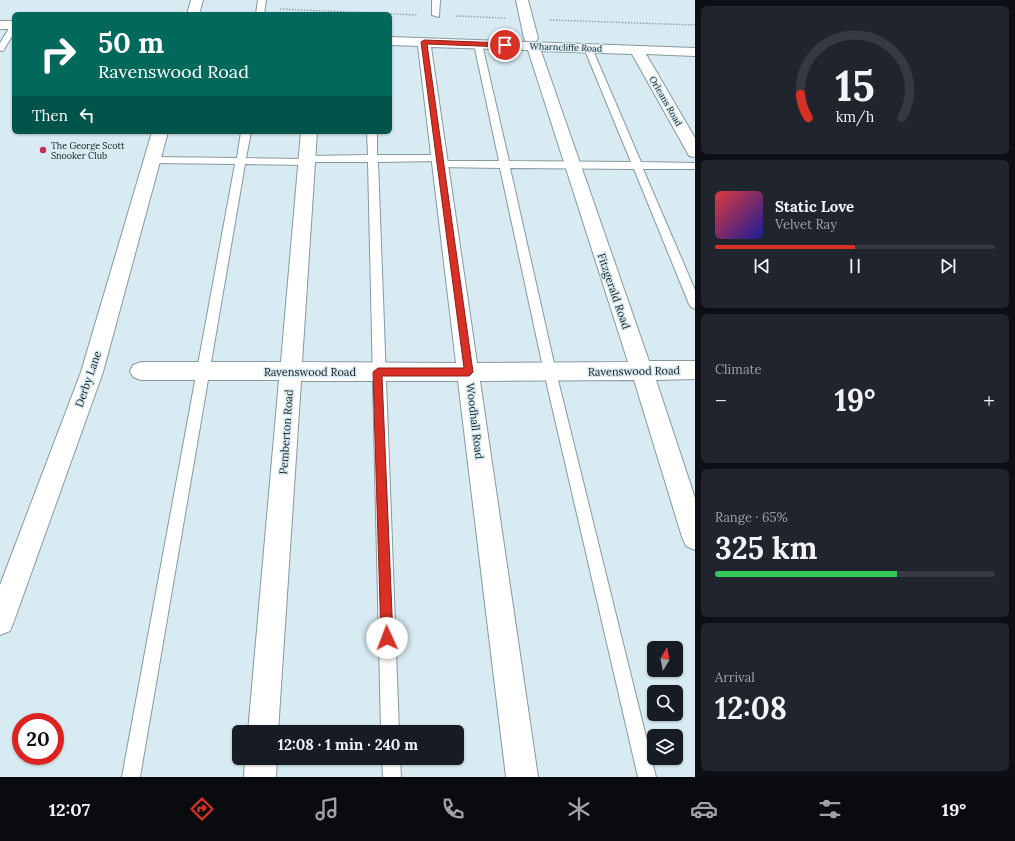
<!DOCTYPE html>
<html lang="en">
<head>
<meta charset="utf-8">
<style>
  :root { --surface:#171b24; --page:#20242c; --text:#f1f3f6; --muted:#9ea1a6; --line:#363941; --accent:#d93025 }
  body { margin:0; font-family:Lora,serif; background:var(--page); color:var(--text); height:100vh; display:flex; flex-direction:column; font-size:15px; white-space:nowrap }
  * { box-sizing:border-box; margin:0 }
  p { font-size:13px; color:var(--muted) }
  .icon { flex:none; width:22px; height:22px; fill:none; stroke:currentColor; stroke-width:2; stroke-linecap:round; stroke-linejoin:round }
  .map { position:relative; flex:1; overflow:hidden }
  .sheet { display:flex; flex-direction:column; gap:6px; padding:6px; background:#0d0f14; width:320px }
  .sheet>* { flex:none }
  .top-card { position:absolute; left:12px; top:12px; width:380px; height:122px; border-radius:6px; box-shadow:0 1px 3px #0004; background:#00695c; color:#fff; overflow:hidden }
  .needle { width:26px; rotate:10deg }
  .tools { position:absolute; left:647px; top:641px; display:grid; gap:8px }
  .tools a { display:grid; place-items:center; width:36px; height:36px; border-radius:6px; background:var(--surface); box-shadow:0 1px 3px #0004; font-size:20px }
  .speed { position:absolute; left:12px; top:713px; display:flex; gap:8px; font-size:20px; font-weight:700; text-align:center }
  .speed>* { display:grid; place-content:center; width:52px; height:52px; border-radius:50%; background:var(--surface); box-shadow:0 1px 3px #0004; line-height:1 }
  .speed .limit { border:6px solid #d22; background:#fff; color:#111 }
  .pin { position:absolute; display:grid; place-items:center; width:34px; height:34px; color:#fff; margin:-17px; border:2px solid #fff; border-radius:50%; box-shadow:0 1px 4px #0007 }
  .me { position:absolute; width:44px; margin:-22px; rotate:358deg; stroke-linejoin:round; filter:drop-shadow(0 0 3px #0008) }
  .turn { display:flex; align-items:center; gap:14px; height:84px; padding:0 20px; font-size:18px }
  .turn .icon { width:52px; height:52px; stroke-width:2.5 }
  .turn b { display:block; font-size:28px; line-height:34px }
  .then { display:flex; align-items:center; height:38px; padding:0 20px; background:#0003; gap:8px; font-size:15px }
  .big { font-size:30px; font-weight:800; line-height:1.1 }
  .sheet .widget { flex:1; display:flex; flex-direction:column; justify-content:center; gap:6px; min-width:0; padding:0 14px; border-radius:6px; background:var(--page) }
  .sheet .dial { align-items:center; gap:0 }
  .dial svg { height:104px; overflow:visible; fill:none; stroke:var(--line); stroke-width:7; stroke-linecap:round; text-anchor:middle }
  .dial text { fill:var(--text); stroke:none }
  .song { display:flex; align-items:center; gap:12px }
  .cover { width:48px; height:48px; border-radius:6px; background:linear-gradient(135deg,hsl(0 70% 55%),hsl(240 70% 35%)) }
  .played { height:4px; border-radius:2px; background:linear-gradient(90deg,var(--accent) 50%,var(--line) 50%) }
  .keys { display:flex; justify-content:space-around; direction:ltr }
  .heat { display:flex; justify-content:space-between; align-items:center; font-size:22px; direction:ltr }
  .charge { height:6px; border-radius:3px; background:linear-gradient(90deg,#34c759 65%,var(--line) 0) }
  .trip { position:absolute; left:232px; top:725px; width:232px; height:40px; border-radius:6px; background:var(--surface); box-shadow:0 1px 3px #0004; font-weight:800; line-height:40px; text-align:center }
  .tab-bar { display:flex; height:64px; justify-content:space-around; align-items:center; background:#090b0e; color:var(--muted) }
  .tab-bar .icon { width:28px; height:28px }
  .tab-bar .on { color:var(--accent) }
  .tab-bar b { font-size:18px; color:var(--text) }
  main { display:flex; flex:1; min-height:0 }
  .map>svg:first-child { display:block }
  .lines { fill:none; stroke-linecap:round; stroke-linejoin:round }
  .service-casing { stroke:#86999f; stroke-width:2 }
  .minor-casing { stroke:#86999f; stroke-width:2 }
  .tertiary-casing { stroke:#86999f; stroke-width:2 }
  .path { stroke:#96a5aa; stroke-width:1.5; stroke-dasharray:1.5 1.5; stroke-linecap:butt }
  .service { fill:#fff; fill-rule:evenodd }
  .minor { fill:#fff; fill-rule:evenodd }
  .tertiary { fill:#fff; fill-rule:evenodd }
  .route { fill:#d93025; stroke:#8d1f18 }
  .poi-dot { fill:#c13157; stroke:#d8ebf2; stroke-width:1.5 }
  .labels { text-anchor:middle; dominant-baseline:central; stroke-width:3; stroke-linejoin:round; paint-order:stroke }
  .far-street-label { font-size:9px; fill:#171e20; stroke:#d8ebf2 }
  .far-poi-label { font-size:9px; fill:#171e20; stroke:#d8ebf2; text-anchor:start }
  .street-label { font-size:11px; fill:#171e20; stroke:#d8ebf2 }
</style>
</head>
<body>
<main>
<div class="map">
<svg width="695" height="777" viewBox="0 0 695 777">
  <rect width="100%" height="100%" fill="#d8ebf2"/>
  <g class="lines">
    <defs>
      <path id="service" d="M258,0h8l-2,14h-8z
        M432,0h8l-1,17 -7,-2z
        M11,25h3v8l-11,18h-3v-8z
        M475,42l7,2 27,117 122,1 -47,-114 4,-2 4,2 49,114 54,1v6h-52l52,121v19l-4,-2 -2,-3 -55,-135 -124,-1 46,204 100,405h-18l-94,-405 -44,-204 -60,-1 -5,-3 4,-3 -61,1 21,570h-18l-13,-570h-57l-5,3 -61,-1 -105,613h-18l113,-613 -83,-1 -5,-3 5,-3 85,1 4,-26h10l-5,26 56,1 5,-3 61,-1 -1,-23h10v23h63l5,3 -4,3h58l-25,-117z
        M382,758h18l1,19h-18z"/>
      <path id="minor" d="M516,0h12l10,38 -2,3h-10l-2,-3z
        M0,21h14v8h-14z
        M390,37l305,11v8l-49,-2 49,84v19l-6,-1 -2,-4 -55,-98 -91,-3 108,310h46v18l-39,1 39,118v52l-9,-4 -4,-9 -48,-157 -154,1 58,396h-32l-48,-396h-157l-23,351h-30l31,-352h-138l-8,-3 -3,-6 3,-6 8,-3h140l20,-230h16l-15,230 154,1 -38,-317 -28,-1zM431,47l97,3 100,312 -151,1z
        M245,758h32l-1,19h-32z"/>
      <path id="tertiary" d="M191,0h12l-4,14h-12z
        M152,132h16l-65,240 -89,249 -4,10 -10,4v-50l81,-213z"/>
    </defs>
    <!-- service casing -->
    <use href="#service" class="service-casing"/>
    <!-- minor casing -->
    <use href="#minor" class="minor-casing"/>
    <!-- tertiary casing -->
    <use href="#tertiary" class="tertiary-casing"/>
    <!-- path -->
    <path class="path" d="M280,9l137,6
      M456,16l49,2
      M550,20l145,5"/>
    <!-- service -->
    <use href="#service" class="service"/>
    <!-- minor -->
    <use href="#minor" class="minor"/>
    <!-- tertiary -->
    <use href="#tertiary" class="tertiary"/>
  </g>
  <!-- route -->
  <path class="route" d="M424,40l81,3 3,2 -3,2 -78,-3 46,328 -4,4h-87l11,262 -2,4 -4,2 -4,-2 -2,-4 -8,-266 5,-4h86l-43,-326z"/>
  <!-- markers -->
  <circle class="poi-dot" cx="43" cy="150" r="4"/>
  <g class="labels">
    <!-- far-street labels -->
    <g class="far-street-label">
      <text transform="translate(566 47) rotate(2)">Wharncliffe Road</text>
      <text transform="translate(666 101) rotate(60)">Orleans Road</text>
    </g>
    <!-- far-poi labels -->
    <g class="far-poi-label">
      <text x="51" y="145">The George Scott<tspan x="51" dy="10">Snooker Club</tspan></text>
    </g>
    <!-- street labels -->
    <g class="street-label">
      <text transform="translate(614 291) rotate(71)">Fitzgerald Road</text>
      <text transform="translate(634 371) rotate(-1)">Ravenswood Road</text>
      <text x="310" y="372">Ravenswood Road</text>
      <text transform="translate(88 379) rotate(-71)">Derby Lane</text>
      <text transform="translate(475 421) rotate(83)">Woodhall Road</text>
      <text transform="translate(286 432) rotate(-86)">Pemberton Road</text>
    </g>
  </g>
</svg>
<div class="tools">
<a><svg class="needle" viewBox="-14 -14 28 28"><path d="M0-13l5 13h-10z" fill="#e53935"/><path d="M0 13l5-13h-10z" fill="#9ea1a6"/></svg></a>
<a><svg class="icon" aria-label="search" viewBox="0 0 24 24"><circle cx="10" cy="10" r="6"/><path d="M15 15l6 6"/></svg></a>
<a><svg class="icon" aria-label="layers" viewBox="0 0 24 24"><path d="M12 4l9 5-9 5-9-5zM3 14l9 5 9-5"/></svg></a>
</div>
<div class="speed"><div class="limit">20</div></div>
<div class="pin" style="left:505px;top:45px;background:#d93025"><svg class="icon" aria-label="arrive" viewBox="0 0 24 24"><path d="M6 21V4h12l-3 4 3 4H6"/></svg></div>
<svg class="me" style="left:387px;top:638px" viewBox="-20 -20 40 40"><circle r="19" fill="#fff"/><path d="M0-13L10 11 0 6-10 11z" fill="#d93025"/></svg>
<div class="trip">12:08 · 1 min · 240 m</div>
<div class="top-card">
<div class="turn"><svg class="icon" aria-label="right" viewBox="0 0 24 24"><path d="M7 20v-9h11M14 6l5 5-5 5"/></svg><div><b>50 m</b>Ravenswood Road</div></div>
<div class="then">Then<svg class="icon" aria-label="left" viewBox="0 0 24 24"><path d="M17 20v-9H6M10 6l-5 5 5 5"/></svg></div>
</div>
</div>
<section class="sheet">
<div class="widget dial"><svg viewBox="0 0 100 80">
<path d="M14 69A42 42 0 1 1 86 69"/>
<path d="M14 69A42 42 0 0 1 8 51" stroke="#d93025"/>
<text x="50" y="56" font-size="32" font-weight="700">15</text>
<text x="50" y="72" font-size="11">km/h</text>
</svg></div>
<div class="widget">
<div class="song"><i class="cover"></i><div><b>Static Love</b><p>Velvet Ray</p></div></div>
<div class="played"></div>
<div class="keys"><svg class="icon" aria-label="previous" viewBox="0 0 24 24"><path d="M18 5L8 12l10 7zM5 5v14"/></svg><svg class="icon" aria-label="pause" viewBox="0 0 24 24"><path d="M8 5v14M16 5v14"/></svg><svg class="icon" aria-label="next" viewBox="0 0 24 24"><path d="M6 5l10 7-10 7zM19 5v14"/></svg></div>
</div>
<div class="widget"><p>Climate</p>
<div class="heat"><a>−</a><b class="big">19°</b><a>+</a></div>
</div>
<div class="widget"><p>Range · 65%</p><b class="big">325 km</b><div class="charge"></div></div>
<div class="widget"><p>Arrival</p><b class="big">12:08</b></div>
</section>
</main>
<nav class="tab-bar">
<b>12:07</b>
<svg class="icon on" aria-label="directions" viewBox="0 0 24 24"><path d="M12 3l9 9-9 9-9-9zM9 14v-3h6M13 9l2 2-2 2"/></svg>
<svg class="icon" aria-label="music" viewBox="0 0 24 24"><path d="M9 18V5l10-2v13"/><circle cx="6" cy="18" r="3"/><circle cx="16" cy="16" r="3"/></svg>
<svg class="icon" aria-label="phone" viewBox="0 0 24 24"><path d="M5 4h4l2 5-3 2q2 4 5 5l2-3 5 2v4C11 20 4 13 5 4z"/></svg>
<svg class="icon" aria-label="climate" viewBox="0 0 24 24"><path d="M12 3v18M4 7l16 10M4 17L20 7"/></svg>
<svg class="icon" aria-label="car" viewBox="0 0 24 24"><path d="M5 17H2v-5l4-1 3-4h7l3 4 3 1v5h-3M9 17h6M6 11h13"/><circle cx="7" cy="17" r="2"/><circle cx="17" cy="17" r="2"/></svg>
<svg class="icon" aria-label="filters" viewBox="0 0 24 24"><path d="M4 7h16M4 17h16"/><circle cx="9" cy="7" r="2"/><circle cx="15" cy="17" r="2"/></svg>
<b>19°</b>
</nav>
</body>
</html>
